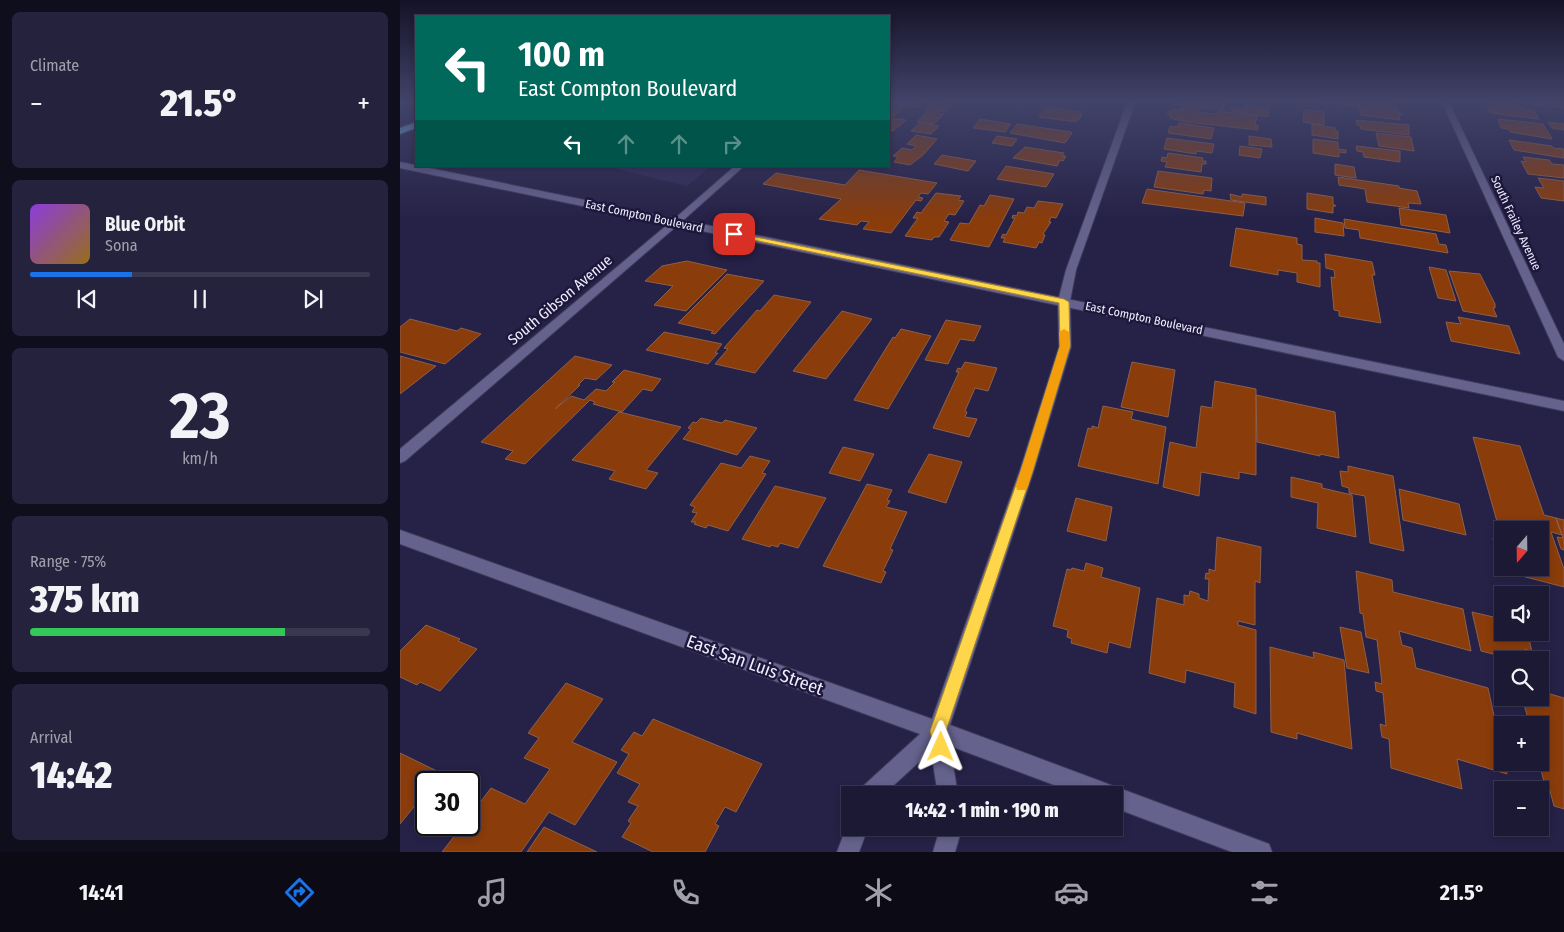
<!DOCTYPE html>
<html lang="en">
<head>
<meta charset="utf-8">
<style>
  :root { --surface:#1c1935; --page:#25223d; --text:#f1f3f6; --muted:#a0a0ad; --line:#3a3850; --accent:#1a73e8 }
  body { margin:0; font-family:"Fira Sans Condensed",sans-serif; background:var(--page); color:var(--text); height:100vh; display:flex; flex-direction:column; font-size:19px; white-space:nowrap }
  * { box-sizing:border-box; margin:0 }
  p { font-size:16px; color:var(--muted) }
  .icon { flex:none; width:28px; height:28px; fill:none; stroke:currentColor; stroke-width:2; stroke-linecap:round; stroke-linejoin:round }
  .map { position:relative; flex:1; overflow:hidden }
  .panel { display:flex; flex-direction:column; gap:12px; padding:12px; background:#0f0e1d; width:400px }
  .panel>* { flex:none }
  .guide { position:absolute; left:15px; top:15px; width:475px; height:152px; border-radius:0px; box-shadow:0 2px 8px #0003,0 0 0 1px var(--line); background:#00695c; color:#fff; overflow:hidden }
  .needle { width:32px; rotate:200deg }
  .fabs { position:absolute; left:1094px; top:521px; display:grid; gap:10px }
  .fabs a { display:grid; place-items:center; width:55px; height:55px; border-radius:0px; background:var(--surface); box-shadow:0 2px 8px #0003,0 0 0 1px var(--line); font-size:25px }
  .speed { position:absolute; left:15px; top:771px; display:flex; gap:10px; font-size:25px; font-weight:700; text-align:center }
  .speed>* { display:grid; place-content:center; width:65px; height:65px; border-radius:50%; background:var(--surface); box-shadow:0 2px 8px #0003,0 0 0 1px var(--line); line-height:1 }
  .speed .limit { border:2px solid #111; border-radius:8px; background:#fff; color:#111 }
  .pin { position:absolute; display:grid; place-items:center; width:42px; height:42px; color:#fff; margin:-21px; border-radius:10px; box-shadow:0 2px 8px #0006 }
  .me { position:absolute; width:55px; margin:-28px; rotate:1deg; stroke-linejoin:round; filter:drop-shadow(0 0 4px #0008) }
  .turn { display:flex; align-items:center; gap:18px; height:105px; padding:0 20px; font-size:22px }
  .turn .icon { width:65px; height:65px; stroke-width:2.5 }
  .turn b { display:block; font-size:35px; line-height:42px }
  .lanes { display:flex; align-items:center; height:48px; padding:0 20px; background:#0003; justify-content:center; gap:25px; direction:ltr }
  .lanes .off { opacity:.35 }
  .big { font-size:38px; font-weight:800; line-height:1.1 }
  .panel .card { flex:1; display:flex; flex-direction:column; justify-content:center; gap:8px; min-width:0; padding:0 18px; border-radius:8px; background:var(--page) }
  .panel .dial { align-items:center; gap:0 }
  .dial b { font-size:65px; line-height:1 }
  .song { display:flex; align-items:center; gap:15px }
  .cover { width:60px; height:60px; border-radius:8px; background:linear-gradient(135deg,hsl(270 70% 55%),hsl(40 70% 35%)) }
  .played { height:5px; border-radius:2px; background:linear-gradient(90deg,var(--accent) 30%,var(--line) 30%) }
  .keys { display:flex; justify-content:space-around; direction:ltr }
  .heat { display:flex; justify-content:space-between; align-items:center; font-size:28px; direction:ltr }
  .charge { height:8px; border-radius:4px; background:linear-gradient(90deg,#34c759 75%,var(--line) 0) }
  .trip { position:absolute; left:441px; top:786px; width:282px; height:50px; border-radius:0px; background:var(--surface); box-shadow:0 2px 8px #0003,0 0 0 1px var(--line); font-weight:800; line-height:50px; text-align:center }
  .tab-bar { display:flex; height:80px; justify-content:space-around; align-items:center; background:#0b0a15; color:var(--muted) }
  .tab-bar .icon { width:35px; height:35px }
  .tab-bar .selected { color:var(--accent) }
  .tab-bar b { font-size:22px; color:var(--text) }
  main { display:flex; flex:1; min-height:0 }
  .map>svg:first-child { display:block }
  .built { fill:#2f2956 }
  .building { fill:#8a3c0b; stroke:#8d604a }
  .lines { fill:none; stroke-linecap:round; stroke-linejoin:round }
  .minor-casing { stroke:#413b5a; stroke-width:2 }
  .tertiary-casing { stroke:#413b5a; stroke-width:2 }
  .secondary-casing { stroke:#413b5a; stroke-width:2 }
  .motorway-casing { stroke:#413b5a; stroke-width:3 }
  .minor { fill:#65628d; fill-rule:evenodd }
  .tertiary { fill:#65628d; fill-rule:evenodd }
  .secondary { fill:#65628d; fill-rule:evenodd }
  .motorway { fill:#6dc5e9; fill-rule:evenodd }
  .route { fill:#ffd54a; stroke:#a68a30 }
  .slow { fill:#f59e0b }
  .labels { text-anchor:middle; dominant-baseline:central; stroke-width:5; stroke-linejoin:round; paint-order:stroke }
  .far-street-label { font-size:12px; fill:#efeefe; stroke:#1d173c }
  .street-label { font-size:15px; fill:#efeefe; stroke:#1d173c }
  .near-street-label { font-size:18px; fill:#efeefe; stroke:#1d173c }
</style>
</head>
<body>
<main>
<section class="panel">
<div class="card"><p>Climate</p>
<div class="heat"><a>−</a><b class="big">21.5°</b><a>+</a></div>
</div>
<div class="card">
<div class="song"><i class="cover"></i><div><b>Blue Orbit</b><p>Sona</p></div></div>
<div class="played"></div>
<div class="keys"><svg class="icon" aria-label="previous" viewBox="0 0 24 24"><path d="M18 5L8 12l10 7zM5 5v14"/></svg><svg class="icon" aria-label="pause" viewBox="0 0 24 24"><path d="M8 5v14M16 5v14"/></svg><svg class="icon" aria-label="next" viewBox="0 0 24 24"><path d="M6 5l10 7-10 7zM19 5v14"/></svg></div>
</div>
<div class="card dial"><b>23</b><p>km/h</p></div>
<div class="card"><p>Range · 75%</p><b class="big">375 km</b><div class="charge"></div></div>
<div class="card"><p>Arrival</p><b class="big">14:42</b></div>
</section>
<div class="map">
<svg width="1164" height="852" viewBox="0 0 1164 852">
  <rect width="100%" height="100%" fill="#262147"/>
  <!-- built -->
  <path class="built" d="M204,166h107l-24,20z"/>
  <!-- building -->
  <path class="building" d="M489,100h33l-2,1 3,1 -5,6 -29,-5z
    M658,100h35l-2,3z
    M776,100h49l-2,10 -49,-6z
    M917,100h77l1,3 -4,-1 1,5 5,1 1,4 3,1 1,2h-3l1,5 -39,-5 -2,-8 -35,-5 1,2 -8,-1z
    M1103,100h38l3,5z
    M1146,100h18v8l-14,-2z
    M1092,102l26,3 6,4 10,2 5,8 -49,-6 -3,-7 7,1z
    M533,103l19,3 -7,6 -19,-3z
    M489,105l14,2 -10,10 -4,-1z
    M846,105l23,2 -1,10 -37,-6 1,-4 14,2z
    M782,106l18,3 -1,3 18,2 1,-3 39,5 -2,9h3v5l-72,-8 -16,-4 1,-3h-4l2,-4 3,1 1,-3 8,1z
    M646,107l36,5 -2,4h2l-6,6 -37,-5z
    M904,109l20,3v13l-21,-3z
    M527,111l17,3 -10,10 -17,-2z
    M489,118l17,2 -13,11 -4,-1z
    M580,119l31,5 -6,8 -32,-4z
    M1098,119l45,5 9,15 -42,-7 -2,-3 -7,-1z
    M956,120l53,5v10l-48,-6 -1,-4h-3z
    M1148,122l16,2v6l-12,-2z
    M520,123l19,3 -8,8 -20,-3z
    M779,123l35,5 -3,11 -43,-6 2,-7 7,1z
    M617,124l54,8 1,1 -7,10 -55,-10z
    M912,124l23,4v3h3v8l-26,-4z
    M976,133l35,4 3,14 -35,-5z
    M516,135l21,4 -14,16 -13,10 -16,-3 4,-5 -5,-1 9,-8 10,2 4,-4 -9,-2z
    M597,136l20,3 -5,7 -20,-3z
    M849,136l22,3 1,8 -23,-2z
    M767,138l47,6 -2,9 -16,-2v3l-32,-5z
    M913,139l25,3v7l8,1v3l-7,-1v5l-26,-4z
    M1109,140l43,6 1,2 11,1v9l-50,-8z
    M840,146l22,3 -2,9 -21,-3z
    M956,146l44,5v11l-36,-5 -1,-5 -6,-1z
    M625,147l39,6 -2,3h4l-3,5 -3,-1 -3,6 -44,-8z
    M768,153l35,5 -1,3h4v3h-4l-1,8 -36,-5 2,-5 -6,-1 1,-4 5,1z
    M542,155l11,2 23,4 -8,10 -34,-7z
    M1123,157l26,3 3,4 12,1v13l-36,-4 -7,-13 5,1z
    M935,164l19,3 2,11 -21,-3z
    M606,166l48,8 -8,13 -49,-8z
    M459,170l78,13 -9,11 -7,-1 -3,4 5,1 -2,3 -5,-1 -25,33 -28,-4 6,-7 -8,-1 -4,4 -38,-6 22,-20 -78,-15 13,-11 69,12z
    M758,171l54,7 -1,13 -7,-1 -1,4 -49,-7z
    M938,177l61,9v2l18,3 4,13 -13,-1 1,5 -42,-6 -2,-13 -26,-4z
    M1138,178l26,3v20l-23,-3 -6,-11 9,1z
    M747,189l98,14 -2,13 -101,-13z
    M536,193l25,3 -3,4 6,1 -9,14 -6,-1 -5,7 5,1 -10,15h-5l-2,3 -27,-4 13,-18h-5l4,-6 4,1z
    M907,193l26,4v7l3,2h-3v7l-26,-4z
    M830,194l12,3v-3l24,3v8l-35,-5z
    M590,195l24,4 -25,48 -39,-7 10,-17 9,1 11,-19 4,1z
    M638,201l25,3 -7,14 -5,-1 -2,5h2l-8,12 2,1 -3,8 -3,-1 -3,6 -33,-6 2,-4h-4l2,-4 3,1 9,-17h-3l1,-3 4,1 1,-4 6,1 3,-6 7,1z
    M999,208l47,7 4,18 -49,-8z
    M915,218l28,5 1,13 -29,-4z
    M944,219l92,15 3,10 7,1 2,8 -88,-15 -1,-8 -14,-2z
    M836,228l61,10v6l5,1v15l15,1v2h3v24l-23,-5v-9l-19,-3v5l-48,-9z
    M925,254l47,8 3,13h-3l9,48 -42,-7v-5l-5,-1 -3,-33 4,1 -1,-8 -8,-2z
    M287,261l40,9 -41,41 -32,-6 19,-19 -28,-5 17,-15z
    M1029,267l17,3 10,31 -18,-3z
    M1049,271l31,3 15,30v4h-2l4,9 -34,-6z
    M327,274l37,7 -49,53 -4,-1 2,-2 -35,-8z
    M374,295l37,7 -56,71 -40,-9 13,-15 -4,-1 33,-38 3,1z
    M442,311l30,8 -46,60 -33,-8z
    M1058,317l51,9 11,28 -69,-13 -5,-19 15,2z
    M10,319l47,12 4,-3 20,6 -36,30 -45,-12v-25z
    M546,320l35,6 -7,15 -14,-2 -12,25 -23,-4z
    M501,329l30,7 -43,73 -34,-9 39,-63 2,1z
    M264,332l58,12 -7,9h3l-10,11 -62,-14z
    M0,356l36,10 -36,28z
    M175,356l37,9 -16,15 -11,-2 -7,7h2l-25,24 16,-13 13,4 12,-11 10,2 9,-9h-3l12,-12 37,9 -9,12 -9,-2 -21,23 -29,-8 2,-2 -5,-2 -65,64 -20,-5 8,-8 -32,-9z
    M565,362l32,6 -9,23 -13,-3 -10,23 2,1 -2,5 12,2 -8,18 -36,-9 26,-56h-3l2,-4 3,1z
    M732,362l43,8 -7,47 -47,-10z
    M815,381l41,8v86l-17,-3v7l-38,-7 -2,24 -36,-9 7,-45 26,6 5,-42 11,2z
    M856,395l79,17 4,46 -19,-4v2l-63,-14z
    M703,406l30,6 -2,7 35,8 -8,57 -80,-18 10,-38 4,1v-3l6,2z
    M219,412l62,15 -35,43 12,3 -12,16 -37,-10 6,-8 -43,-11z
    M301,418l21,5 3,-3 32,8 -20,27 -54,-16 8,-10 -3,-1 5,-6 3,1z
    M1073,437l47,9 24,69 12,3 6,17 -11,-3 13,37v18l-50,-13 -3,-6h29v-38h-38v9z
    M443,447l31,7 -14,27 -31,-8z
    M529,454l33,8 -16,41 -38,-11z
    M350,456l20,5 -8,12 4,1 -38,57 -20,-6 -2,3 -12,-4 2,-2h-5l6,-9 -5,-1 3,-5 -5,-2 31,-42 20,5z
    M948,466l45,10 11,75 -34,-8 -5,-47 -16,-3v-5l-7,-2 -2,-15 8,1z
    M891,477l31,7v4l30,7 4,42 -39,-9 1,-25 -27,-6z
    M467,484l25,6 -5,10 3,1 -4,6 21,5 -17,37 3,1 -10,21 3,1 -5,11 -58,-17z
    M375,486l51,12 -28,50 -18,-5 -2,4 -7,-2 -1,2 -28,-8z
    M999,489l60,15 7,31 -63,-15z
    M676,498l36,9 -6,34 -39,-10z
    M1156,518l8,2v30l-3,-1 -4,-12 6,1z
    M817,537l44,10 -1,36 -5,-2v44l-17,-4v4l18,5v84l-22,-7 1,-24 -49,-13 -1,13 -36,-10 8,-75 27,7v-10l5,1 1,-5 9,3v4l9,3 1,-22h-4l1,-6 3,1v-5l6,2z
    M1093,538l9,2v16l-5,-1z
    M686,563l17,5 -2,9 39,11 -10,60 -21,-6 -2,11 -36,-10 1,-4 -5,-2 1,-7 -15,-4 14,-57 4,1 1,-2 12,3z
    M956,571l36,9 1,12 70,17 8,42 -72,-20 3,14 10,3 4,20 72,20 14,65v9h3l2,12 -50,-15 5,30 -71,-21 -2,-29 -7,-2 -2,-13 6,2 -3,-33 -7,-2 -1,-9 7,2 -5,-44 -11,-3 -3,-23 -3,-1z
    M1072,612l30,7v13h19l1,6 7,1 3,13 -7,-3 3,11h-11l-36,-9z
    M26,625l34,14 -2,2 19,8 -37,42 -20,-9 -3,3 -17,-8v-26z
    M940,627l21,5 8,41 -22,-5z
    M870,647l44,11 -1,-6 31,8 8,89 -55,-16v6l-26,-7z
    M166,683l37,16 -31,43 45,20 -42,63 -26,-13 -28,40h-79l21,-27h6v-8l22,-29 34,16 25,-35 -26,-11 15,-20 -11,-5z
    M1140,691l24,7v111l-10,-3 -5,-19 -4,-1 -6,-24 1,-37h-10l-8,-27h18z
    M253,719l109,45 -26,48 -11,-5 -10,17 4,2 -14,26h-52l-31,-15 9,-14 -3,-2 10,-15 -10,-4 12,-18 -23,-11 12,-19 -8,-4 13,-18 8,4z
    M0,753l41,20 -7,9h-8v10l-26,32z
    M144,827l53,25h-70z"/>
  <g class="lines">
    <defs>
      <path id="minor" d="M728,100h8l-60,170 -6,31 1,46 -37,123 -84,255 311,116 8,3 3,8h-40l-117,-44v-13h-34l-131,-49 8,49h-20l-7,-44 -48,44h-25l3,-7 59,-54 -520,-190v-14l532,189 88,-249 39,-123 -1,-46 8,-31z
        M1041,100h7l116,244v17l-6,-4z
        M335,166h9l-65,58h-6v-4z
        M449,820l1,8h18l-9,24h-22z
        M540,828h22l-7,24h-22z"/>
      <path id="tertiary" d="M276,219l5,3 -2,2 -274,237 -5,2v-14l273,-229z"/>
      <path id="secondary" d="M0,162l1164,239v10l-1164,-243z"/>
      <path id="motorway" d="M0,100h12l-12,5z
        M16,122v6l-16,6v-6z"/>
    </defs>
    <!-- minor casing -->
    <use href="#minor" class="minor-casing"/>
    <!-- tertiary casing -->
    <use href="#tertiary" class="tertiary-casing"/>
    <!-- secondary casing -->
    <use href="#secondary" class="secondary-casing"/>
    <!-- motorway casing -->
    <use href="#motorway" class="motorway-casing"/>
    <!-- minor -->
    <use href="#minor" class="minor"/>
    <!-- tertiary -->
    <use href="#tertiary" class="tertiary"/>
    <!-- secondary -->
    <use href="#secondary" class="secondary"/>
    <!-- motorway -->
    <use href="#motorway" class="motorway"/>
  </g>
  <!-- sky -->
  <linearGradient id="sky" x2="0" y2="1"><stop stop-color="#151227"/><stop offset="0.46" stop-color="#414369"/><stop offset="1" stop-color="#414369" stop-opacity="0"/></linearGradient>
  <rect width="1164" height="219" fill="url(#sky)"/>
  <!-- route -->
  <path class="route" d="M331,232l333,67 5,3 1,44 -37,124 -87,261 3,16 -2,6 -6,2 -6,-2 -5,-22 91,-261 39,-124 -1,-43 -325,-67h-3z"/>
  <!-- slow -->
  <path class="slow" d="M664,329l5,3 1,14 -42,140 -2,4h-9l-1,-4 44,-140 -1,-14z"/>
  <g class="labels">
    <!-- far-street labels -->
    <g class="far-street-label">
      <text transform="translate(244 216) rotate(12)">East Compton Boulevard</text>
      <text transform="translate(1116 223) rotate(65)">South Frailey Avenue</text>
      <text transform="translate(744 318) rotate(12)">East Compton Boulevard</text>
    </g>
    <!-- street labels -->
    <g class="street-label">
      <text transform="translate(160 300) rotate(-40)">South Gibson Avenue</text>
    </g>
    <!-- near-street labels -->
    <g class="near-street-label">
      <text transform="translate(355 665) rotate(20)">East San Luis Street</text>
    </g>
  </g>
</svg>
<div class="fabs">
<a><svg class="needle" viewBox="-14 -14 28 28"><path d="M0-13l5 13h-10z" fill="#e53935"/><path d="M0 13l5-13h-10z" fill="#a0a0ad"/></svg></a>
<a><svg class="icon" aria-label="sound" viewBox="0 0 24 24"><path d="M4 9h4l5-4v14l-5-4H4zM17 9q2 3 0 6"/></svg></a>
<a><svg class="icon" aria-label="search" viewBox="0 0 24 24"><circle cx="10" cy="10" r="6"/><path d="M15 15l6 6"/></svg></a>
<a>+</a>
<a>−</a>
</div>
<div class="speed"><div class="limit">30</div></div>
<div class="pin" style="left:334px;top:234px;background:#d93025"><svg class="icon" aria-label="arrive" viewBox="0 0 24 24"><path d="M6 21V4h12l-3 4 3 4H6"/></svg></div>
<svg class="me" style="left:541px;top:747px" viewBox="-20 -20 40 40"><path d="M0-17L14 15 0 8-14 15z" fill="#ffd54a" stroke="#fff" stroke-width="4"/></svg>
<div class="trip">14:42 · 1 min · 190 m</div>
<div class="guide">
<div class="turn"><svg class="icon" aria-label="left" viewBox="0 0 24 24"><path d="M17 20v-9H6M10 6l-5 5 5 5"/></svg><div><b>100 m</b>East Compton Boulevard</div></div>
<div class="lanes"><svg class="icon" aria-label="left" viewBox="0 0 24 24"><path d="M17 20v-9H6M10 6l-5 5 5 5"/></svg><svg class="icon off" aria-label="ahead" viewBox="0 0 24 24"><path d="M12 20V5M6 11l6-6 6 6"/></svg><svg class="icon off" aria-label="ahead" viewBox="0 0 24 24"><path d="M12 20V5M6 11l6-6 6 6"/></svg><svg class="icon off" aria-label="right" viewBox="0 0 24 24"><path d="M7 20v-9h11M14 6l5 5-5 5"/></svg></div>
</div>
</div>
</main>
<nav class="tab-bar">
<b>14:41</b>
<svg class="icon selected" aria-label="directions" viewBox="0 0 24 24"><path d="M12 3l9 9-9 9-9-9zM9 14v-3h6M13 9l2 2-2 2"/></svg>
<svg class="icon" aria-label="music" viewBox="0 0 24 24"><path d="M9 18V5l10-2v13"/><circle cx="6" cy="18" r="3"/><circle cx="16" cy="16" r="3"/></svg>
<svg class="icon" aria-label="phone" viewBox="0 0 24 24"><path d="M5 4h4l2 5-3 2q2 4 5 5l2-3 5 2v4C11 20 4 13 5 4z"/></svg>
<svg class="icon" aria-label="climate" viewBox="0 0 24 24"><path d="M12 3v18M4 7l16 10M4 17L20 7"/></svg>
<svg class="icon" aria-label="car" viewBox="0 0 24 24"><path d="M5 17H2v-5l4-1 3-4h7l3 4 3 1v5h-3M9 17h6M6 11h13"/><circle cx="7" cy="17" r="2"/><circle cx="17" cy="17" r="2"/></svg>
<svg class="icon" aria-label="filters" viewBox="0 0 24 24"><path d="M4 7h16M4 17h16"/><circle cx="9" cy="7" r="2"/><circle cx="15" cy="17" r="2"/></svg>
<b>21.5°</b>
</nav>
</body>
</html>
